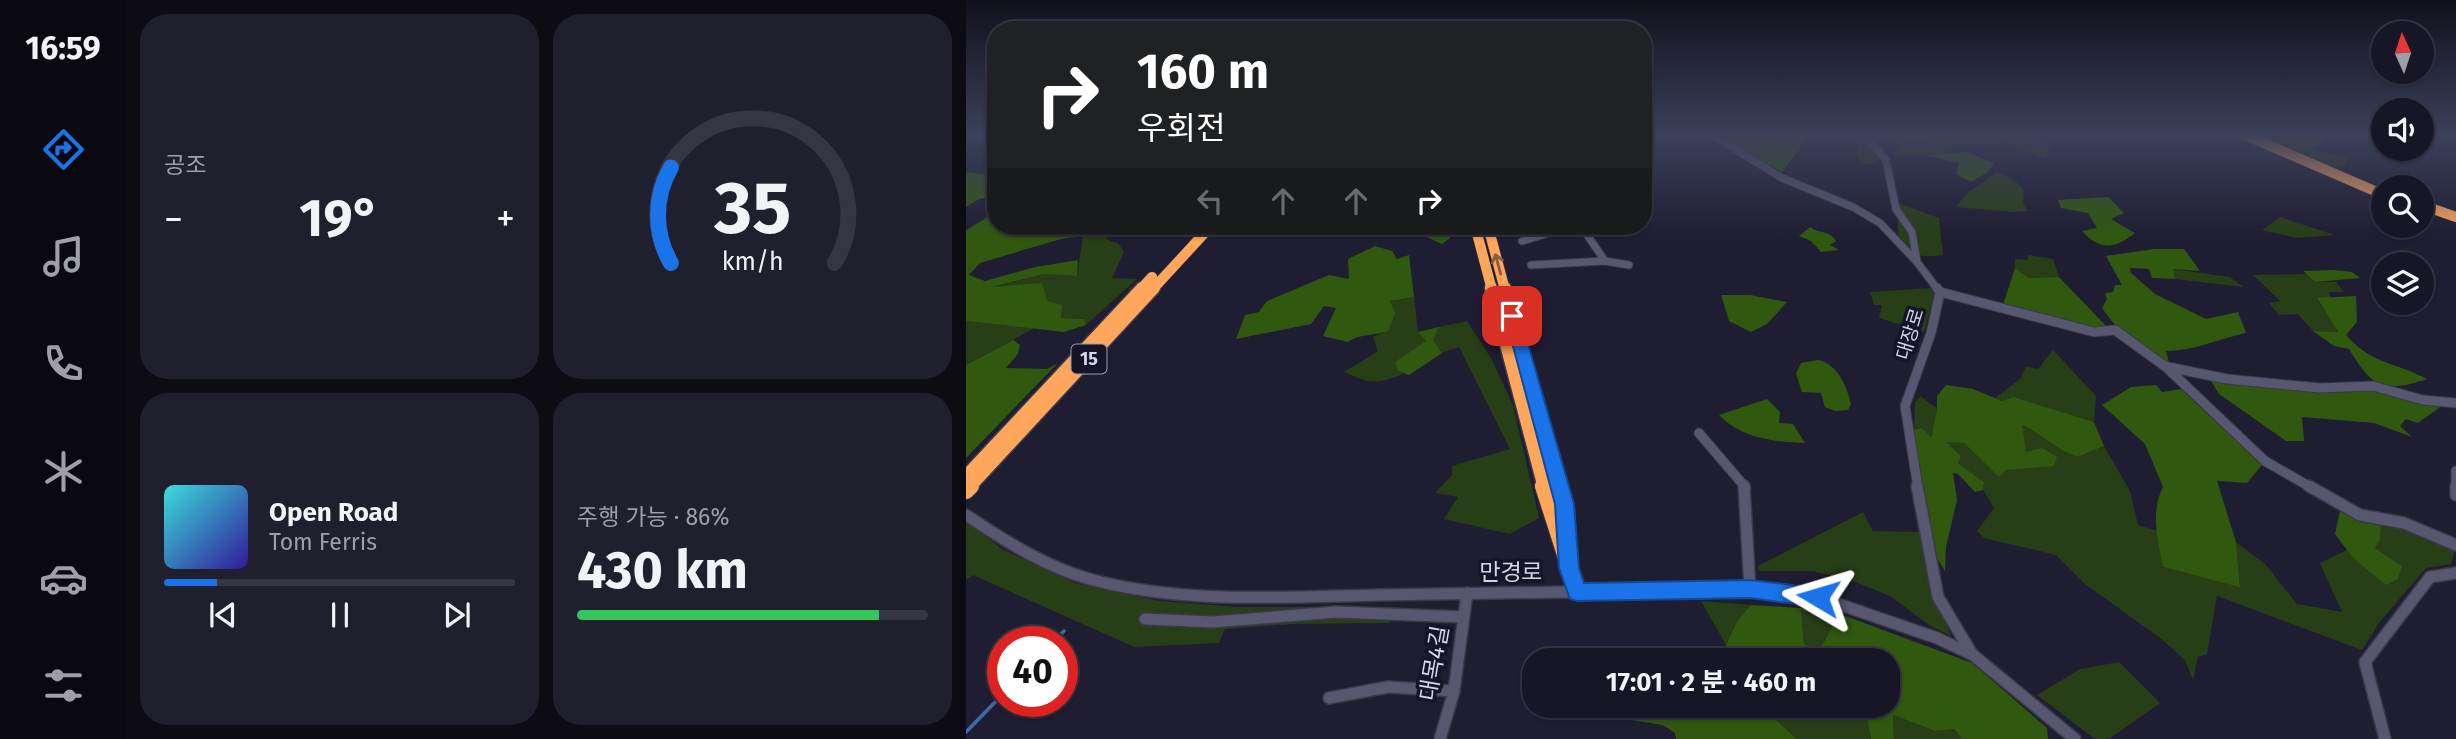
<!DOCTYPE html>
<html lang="ko">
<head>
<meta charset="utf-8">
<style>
  :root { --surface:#171626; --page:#201f2e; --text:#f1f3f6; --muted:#9e9fa7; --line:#363543; --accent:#1a73e8 }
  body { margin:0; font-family:"Fira Sans","Noto Sans KR",sans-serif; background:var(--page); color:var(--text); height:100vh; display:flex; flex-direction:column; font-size:26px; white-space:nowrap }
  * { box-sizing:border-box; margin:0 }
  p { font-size:23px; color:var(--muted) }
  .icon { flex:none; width:38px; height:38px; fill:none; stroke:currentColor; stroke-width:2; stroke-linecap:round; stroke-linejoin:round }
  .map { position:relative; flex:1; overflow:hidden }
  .side { display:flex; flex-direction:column; gap:14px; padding:14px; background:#0d0c15; width:840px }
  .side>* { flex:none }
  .guide { position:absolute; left:21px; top:21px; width:665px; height:214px; border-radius:28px; box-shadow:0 2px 5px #0004,0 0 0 2px var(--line); background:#202124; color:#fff; overflow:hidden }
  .needle { width:46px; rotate:357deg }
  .fabs { position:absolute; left:1405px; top:21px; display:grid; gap:14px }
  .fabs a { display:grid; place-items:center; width:63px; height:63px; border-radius:50%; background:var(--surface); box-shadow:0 2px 5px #0004,0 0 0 2px var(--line); font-size:35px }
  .speed { position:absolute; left:21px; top:626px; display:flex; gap:14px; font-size:35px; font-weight:700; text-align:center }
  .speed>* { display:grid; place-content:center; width:91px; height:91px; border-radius:50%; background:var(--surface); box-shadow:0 2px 5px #0004,0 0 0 2px var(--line); line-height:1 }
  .speed .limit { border:10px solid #d22; background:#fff; color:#111 }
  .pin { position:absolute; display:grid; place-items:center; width:60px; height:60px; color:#fff; margin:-30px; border-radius:14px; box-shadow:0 4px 10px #0006 }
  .me { position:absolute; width:77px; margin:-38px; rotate:277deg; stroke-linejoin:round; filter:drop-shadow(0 0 5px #0008) }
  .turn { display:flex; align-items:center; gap:24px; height:147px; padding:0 35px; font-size:32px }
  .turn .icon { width:91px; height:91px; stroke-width:2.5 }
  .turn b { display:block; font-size:49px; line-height:60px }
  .lanes { display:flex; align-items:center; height:66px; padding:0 35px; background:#0003; justify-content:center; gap:35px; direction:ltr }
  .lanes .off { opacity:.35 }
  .big { font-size:52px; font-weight:700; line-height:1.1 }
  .side .card { flex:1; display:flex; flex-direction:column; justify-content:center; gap:10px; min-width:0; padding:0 24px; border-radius:28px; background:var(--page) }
  .side .dial { align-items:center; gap:0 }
  .dial svg { height:182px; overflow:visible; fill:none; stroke:var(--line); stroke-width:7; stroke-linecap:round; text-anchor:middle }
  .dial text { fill:var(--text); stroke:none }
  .song { display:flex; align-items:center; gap:21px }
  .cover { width:84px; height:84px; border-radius:10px; background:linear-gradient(135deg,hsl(180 70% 55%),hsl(250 70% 35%)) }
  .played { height:7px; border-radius:4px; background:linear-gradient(90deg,var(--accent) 15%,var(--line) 15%) }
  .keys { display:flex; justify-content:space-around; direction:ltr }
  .heat { display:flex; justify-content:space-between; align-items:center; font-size:38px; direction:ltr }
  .charge { height:10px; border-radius:5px; background:linear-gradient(90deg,#34c759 86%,var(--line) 0) }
  .side .tiles { flex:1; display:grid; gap:14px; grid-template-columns:repeat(2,1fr) }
  .trip { position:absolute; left:556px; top:648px; width:378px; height:70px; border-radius:28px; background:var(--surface); box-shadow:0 2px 5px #0004,0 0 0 2px var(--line); font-weight:700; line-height:70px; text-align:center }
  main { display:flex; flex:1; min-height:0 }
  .dock { display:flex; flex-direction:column; width:126px; justify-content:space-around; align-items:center; background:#09090f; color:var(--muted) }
  .dock .icon { width:49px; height:49px }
  .dock .active { color:var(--accent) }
  .dock b { font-size:32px; color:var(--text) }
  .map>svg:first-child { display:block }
  .green { fill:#273e17 }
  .forest { fill:#30580f }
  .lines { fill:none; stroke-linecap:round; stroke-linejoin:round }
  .stream { stroke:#3d6ca9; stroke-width:3.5 }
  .minor-far2-casing { stroke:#3a3849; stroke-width:9 }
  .minor-far1-casing { stroke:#3a3849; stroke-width:11 }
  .minor-casing { stroke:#3a3849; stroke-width:14 }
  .highway-far2-casing { stroke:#3a3849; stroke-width:11 }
  .highway-far1-casing { stroke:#3a3849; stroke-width:15 }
  .highway-casing { stroke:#3a3849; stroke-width:18 }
  .minor-far2 { stroke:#585770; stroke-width:7 }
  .minor-far1 { stroke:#585770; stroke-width:9 }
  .minor { stroke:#585770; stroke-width:11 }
  .highway-far2 { stroke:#fea65c; stroke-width:10 }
  .highway-far1 { stroke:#fea65c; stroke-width:12 }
  .highway { stroke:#fea65c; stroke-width:16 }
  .oneway { stroke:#8a5d42 }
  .route { fill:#1a73e8; stroke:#114b97; stroke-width:2 }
  .labels { text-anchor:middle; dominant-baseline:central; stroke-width:7; stroke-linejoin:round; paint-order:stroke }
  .shield { fill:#161428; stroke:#9b9aab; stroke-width:2 }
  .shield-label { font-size:18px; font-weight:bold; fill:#d4d4e3 }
  .street-label { font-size:19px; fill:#d4d4e3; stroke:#161428 }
  .near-street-label { font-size:23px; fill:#d4d4e3; stroke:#161428 }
</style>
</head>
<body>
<main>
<nav class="dock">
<b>16:59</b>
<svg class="icon active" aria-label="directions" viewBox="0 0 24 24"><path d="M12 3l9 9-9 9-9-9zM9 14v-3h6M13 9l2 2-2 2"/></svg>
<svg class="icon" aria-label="music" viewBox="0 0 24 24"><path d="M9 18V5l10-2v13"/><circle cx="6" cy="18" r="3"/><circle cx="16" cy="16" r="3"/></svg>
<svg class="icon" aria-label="phone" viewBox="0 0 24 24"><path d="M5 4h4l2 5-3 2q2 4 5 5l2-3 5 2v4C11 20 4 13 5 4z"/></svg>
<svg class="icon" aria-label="climate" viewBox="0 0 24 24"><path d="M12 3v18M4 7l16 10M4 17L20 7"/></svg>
<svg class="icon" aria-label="car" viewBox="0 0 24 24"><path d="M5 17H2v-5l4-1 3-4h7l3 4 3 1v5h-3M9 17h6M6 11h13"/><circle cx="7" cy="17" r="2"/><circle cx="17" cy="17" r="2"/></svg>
<svg class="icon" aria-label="filters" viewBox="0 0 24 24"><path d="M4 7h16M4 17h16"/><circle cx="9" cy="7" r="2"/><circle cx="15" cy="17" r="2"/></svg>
</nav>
<section class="side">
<div class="tiles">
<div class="card"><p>공조</p>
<div class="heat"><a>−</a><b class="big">19°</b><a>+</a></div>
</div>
<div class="card dial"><svg viewBox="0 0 100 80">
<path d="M14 69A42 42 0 1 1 86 69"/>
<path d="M14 69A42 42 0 0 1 14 27" stroke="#1a73e8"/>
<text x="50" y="56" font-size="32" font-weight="700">35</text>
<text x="50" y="72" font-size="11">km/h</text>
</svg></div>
<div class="card">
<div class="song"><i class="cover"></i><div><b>Open Road</b><p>Tom Ferris</p></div></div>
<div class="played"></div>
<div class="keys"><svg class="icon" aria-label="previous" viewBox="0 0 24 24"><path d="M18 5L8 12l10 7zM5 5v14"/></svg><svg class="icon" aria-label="pause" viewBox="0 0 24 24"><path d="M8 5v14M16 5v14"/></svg><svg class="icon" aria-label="next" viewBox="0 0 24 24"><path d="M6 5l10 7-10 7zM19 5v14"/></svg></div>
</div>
<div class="card"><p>주행 가능 · 86%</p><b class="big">430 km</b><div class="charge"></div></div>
</div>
</section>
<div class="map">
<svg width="1490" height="739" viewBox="0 0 1490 739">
  <rect width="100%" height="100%" fill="#1f1d32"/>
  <!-- green -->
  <path class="green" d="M886,134h8l20,23 -7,7h-9l-8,-8 2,-9 -10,-6z
    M1000,134l67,2 18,12 -6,11c-16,-4 -27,-13 -43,-19l-9,7 -29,-3 -23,10 -42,2 -5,-3 8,-4 -2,-3c21,-13 50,8 66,-12z
    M1313,134c18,16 48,18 71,23l-7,10 -7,1 -76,-33z
    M1030,173c9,1 26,10 28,20 0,3 -1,7 -1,11l5,7 -15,1 -57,-5 11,-14z
    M932,203l41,15 4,37c-26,4 -29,-1 -45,-20z
    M1314,217l55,18 -38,3 -35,-8z
    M114,228l17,1 13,12 8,2 6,9 -12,26 25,1 -51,46 -3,-6 -23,-1 -74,-29 58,-15 33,2 6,-40z
    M1062,255l25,4 6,18 -30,1 -14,-10v-9l13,1z
    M1207,269l57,8 13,10 -68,-8z
    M1340,274l9,8h21l8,10h-15l2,6 -14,1 22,33 -26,-1 -15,-17 -19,1 -10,-12 11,-2 -27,-26z
    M964,288l5,5 -11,39 -45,-14 3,-13h-8l-4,-13z
    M448,297l4,35 9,9 -29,30 7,2c-27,12 -35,11 -61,-1l34,-21 -5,-14 15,-7 2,-29z
    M0,321l69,7 -69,37z
    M501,321l24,37 22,47 26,113 -29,16 -66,-15 14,-22 -23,-4 17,-18v-9l58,-17 -51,-102 -17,6 -9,-13 6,-13z
    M1087,350l43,46 -2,26 -80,-25 -12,4 -7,-3 26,-20 5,-12 12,3z
    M954,396l18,13 -8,29 -8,-10 -8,2 1,-27z
    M1055,425c20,10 36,23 57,32l26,-11 26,45 8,34 19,6 6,36 77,19 -4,-44 30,23 31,39 45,8 -22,-49 27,-13 6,8 49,8 -27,-18 5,-8 1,-14 23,2 51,22 -4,14 -25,4 -47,55 -17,27 -145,-54 -10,58 -9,3 -5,23 -8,-20 -25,-22 -75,-54 -29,-29 -72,-17 -7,-7 17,-23 -11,-18 1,-8 -26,-19 -13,-21 19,1 35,33 7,-6 20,-4z
    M897,512l10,19 46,1 32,104 -22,-11 -39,-29 -40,-16 -37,-9h-54l-1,-5z
    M0,521l36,28 73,34 85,18 77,6h161l-8,16 -97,1 -68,5 -6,14 -85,4 -161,-72 -7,5z
    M735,601l50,4 -14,16 -11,24z
    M835,608l39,6 -19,35 -17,-5z
    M1153,662l41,41 -51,36h-14l-58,-44 43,-26z
    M827,705h71l7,34h-74l-23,-21z
    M927,715l42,16 19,-2 8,10h-68z"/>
  <!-- forest -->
  <path class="forest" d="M841,134l-7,15 -18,23 -64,-37z
    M902,134h98l-14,9c-16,2 -34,-8 -49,1z
    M1313,134h45l-1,9c-16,11 -31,3 -44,-9z
    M1000,152l28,11 -6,9 -17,10 -15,-8 3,-11 -37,-8z
    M0,172l30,4v20l-17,3 -13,8z
    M1142,197l16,16 -13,6 24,14c-20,16 -35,18 -53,-2l15,-3 -9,-15 -27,-5 -3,-8z
    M30,212v14h84l3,10 -22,3 -81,24 -11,12 16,6 50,-14 43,-7 -1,16 -33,-2 -52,13 50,-4 5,18 15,4 -1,13 23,1 2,6 -22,7 -98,-11v-91z
    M253,226h76l-42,9 -29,1z
    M444,226h35l5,12 -8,6 -31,-14z
    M844,227c9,7 20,3 26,14l-6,4 9,5 -18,2 -10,-11 -12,-5z
    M409,246l17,5 5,8 12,-4 5,42 -24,4 5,12 -7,18c-14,5 -30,3 -40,11l-25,-6 13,-28 -12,-2 -13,18 -75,15 9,-24 14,-3 8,-11 62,-26 20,4 -1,-20z
    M1188,249h30l16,22 -27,-2 2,10 -23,-1 -3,-9 -19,-1 1,5 24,21 51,25 32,-7 8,21c-27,6 -53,18 -80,18l3,11c-27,-7 -51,-31 -67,-54l5,-9 -2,-6 8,-1 2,-7h7l-16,-29z
    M1049,268l14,10 30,-1 49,51h-23l-82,-23z
    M1367,270l19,2 8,6 -45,4 -12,-11z
    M755,295h29l37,7 -20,22 -16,8 -22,-11z
    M1390,296l1,26 -11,13c25,29 49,27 81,44 -43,14 -54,10 -78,-30l-15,-3 -21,-15 25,1 -21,-34z
    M473,327l-6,13 9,13 -33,22 -11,-4 -3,-9 31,-21 -8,-9z
    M47,340l7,5 -2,9 -12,14 41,1 11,-6 -92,95v-93z
    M852,360c20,4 29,27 33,44l-3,6 -13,1 -10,-4 -4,-14 -19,-1 -6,-18 5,-11z
    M1244,379l162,11 71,15 -25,18 -12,-4 -6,7 12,11 -38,-14 -72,-6 2,24h-18l-67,-47z
    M980,385l27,4 29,12 12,-4 80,25 10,24 -26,11c-21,-7 -36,-22 -56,-32l4,27 16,-4 15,9 -3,9 -48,4 -7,7 -35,-34 -18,-1 15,14 -3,7 26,19 -1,8 -8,2 -17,-18 -5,-1 4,27 -11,47 -1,24 -12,-19 -21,-115 2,-7 8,-2 9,9 6,-28v-13z
    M1190,385l6,7 19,-3 81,76 -15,18 -30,-2 19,61 4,45 -77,-20c-5,-26 -13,-56 0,-80l-18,-43 -43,-39 29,-18z
    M801,399l13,13 -1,11 14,1 12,19c-31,-1 -64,-5 -86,-28z
    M1392,510l23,16 -1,14 -5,8 27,18 -4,13 -12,6 -33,-27 -18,-24 5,-23z
    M785,605l50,3 3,36 16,5 20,-35 132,49 75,65 1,11h-86l-8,-10 -19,2 -42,-16 1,24h-23l-7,-34h24v-45h-161l6,-2 -7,-13 11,-24z
    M680,705h147l-19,13 23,21h-121l-1,-6 -12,-8 -33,-5z"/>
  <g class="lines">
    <!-- stream -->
    <path class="stream" d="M87,642l11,-11
      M0,732l37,-38"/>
    <defs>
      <path id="minor-far2" d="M745,134l71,44 71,29 27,16 37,39 21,28
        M898,134l22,26 10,49 16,23 5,29
        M615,226l24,35 24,4
        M556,241l51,-15
        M565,265l74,-4"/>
      <path id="minor-far1" d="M974,292l154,40 21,-2 51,37 99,94 47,27
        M1202,367l59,12 93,9 53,-2 50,14 33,3
        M733,433l47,55
        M1490,471v17
        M952,488l-13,-82 26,-73 9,-41 -3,-4"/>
      <path id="minor" d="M778,486l6,103
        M951,486l21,111 34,57
        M1343,486l51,29 44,8 52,22
        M1490,486v9
        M0,515c39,26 81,53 127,65 91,24 192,17 285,15 124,-2 248,-4 372,-6l68,8 119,41 36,17 102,84
        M179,619l68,3 123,-10 127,5
        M363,698l59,-11 66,4
        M474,739l14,-48 13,-98
        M1419,739l-20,-77 65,-85 26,-4"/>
      <path id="highway-far2" d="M1277,134l141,61
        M1456,205l34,12
        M509,226l17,64
        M522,226l17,64
        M174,290l12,-13
        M186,290l59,-64"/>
      <path id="highway-far1" d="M525,288l53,200
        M539,288l55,200
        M0,476l176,-188
        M3,488l185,-200"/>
      <path id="highway" d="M577,486l34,106
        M593,486l5,18 4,47
        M0,491l5,-5"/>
    </defs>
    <!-- minor-far2 casing -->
    <use href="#minor-far2" class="minor-far2-casing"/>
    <!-- minor-far1 casing -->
    <use href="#minor-far1" class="minor-far1-casing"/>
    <!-- minor casing -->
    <use href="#minor" class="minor-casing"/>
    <!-- highway-far2 casing -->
    <use href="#highway-far2" class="highway-far2-casing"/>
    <!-- highway-far1 casing -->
    <use href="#highway-far1" class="highway-far1-casing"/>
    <!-- highway casing -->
    <use href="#highway" class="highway-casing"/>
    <!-- minor-far2 -->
    <use href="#minor-far2" class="minor-far2"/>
    <!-- minor-far1 -->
    <use href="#minor-far1" class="minor-far1"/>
    <!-- minor -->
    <use href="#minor" class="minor"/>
    <!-- highway-far2 -->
    <use href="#highway-far2" class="highway-far2"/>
    <!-- highway-far1 -->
    <use href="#highway-far1" class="highway-far1"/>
    <!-- highway -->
    <use href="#highway" class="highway"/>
  </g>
  <!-- one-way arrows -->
  <defs><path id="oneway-shaft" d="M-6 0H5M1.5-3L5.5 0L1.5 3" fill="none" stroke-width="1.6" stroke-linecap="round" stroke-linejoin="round" transform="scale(1.75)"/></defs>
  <use class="oneway" href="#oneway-shaft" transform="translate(532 264) rotate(-105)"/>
  <!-- sky -->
  <linearGradient id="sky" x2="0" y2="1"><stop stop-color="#11101c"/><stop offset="0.57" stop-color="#3c405a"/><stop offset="1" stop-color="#3c405a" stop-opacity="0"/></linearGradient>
  <rect width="1490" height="237" fill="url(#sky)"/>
  <!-- route -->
  <path class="route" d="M546,311l8,5 54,188 5,64 5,15 166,-3 68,8 7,3 3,6 -3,7 -7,3 -68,-9 -173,3 -7,-2 -11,-31 -4,-64 -50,-188z"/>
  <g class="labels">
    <!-- shield labels -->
    <rect class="shield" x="105.5" y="344.5" width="35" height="29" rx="5"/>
    <g class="shield-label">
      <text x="123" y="359">15</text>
    </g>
    <!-- street labels -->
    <g class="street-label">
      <text transform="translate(944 334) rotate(-73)">대장로</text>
    </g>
    <!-- near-street labels -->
    <g class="near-street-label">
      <text x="545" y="572">만경로</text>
      <text transform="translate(468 663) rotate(-80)">대목4길</text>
    </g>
  </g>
</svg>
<div class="fabs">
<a><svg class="needle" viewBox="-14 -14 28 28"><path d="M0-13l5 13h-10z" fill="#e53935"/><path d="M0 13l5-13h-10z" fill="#9e9fa7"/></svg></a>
<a><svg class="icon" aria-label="sound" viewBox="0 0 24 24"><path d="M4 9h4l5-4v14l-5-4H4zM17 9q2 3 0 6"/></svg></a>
<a><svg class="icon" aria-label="search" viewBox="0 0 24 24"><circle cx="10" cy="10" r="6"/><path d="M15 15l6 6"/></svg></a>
<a><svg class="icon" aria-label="layers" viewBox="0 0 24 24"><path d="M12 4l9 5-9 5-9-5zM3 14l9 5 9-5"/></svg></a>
</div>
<div class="speed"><div class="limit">40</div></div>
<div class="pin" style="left:546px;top:316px;background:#d93025"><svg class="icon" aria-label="arrive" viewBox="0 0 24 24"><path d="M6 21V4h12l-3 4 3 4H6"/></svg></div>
<svg class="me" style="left:852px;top:597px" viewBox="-20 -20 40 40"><path d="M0-17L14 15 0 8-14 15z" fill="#1a73e8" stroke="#fff" stroke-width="4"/></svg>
<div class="trip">17:01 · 2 분 · 460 m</div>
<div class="guide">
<div class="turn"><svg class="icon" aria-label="right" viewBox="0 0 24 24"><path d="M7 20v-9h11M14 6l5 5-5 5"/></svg><div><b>160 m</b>우회전</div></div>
<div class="lanes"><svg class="icon off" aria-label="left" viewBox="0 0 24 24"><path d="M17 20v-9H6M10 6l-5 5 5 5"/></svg><svg class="icon off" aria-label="ahead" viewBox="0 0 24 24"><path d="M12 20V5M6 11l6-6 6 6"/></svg><svg class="icon off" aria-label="ahead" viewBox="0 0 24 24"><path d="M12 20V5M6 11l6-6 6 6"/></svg><svg class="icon" aria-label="right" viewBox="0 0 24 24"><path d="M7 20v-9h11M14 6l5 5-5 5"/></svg></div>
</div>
</div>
</main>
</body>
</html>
